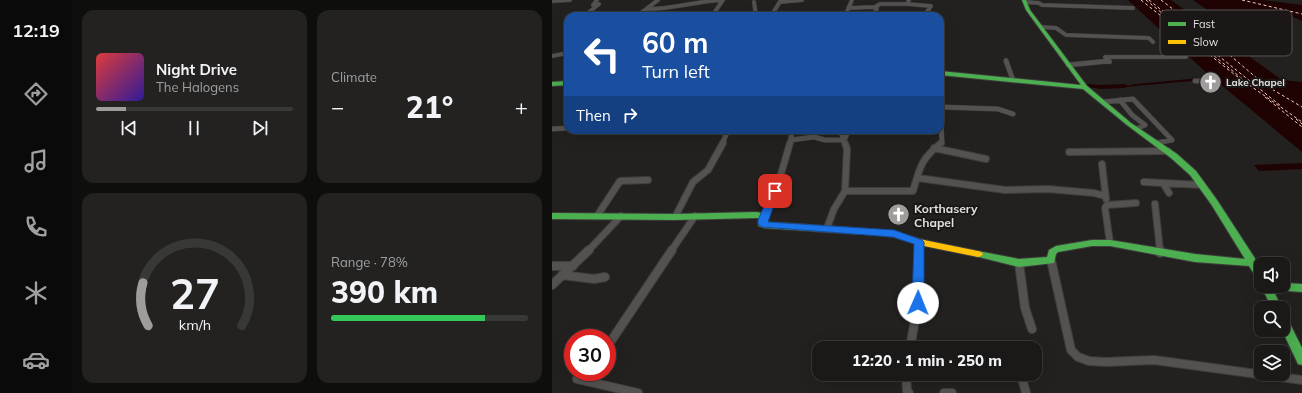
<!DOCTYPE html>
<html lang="en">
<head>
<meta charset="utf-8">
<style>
  :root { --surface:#1a1918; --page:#232221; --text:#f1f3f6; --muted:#9fa0a2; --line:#383837; --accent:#9f9d9c }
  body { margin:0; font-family:Mulish,sans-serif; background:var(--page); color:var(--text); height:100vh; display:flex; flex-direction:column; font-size:15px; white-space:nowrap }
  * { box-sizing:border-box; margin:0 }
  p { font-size:13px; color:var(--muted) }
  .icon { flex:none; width:22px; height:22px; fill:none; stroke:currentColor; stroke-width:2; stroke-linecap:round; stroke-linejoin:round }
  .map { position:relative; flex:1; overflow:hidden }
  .side { display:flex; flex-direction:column; gap:10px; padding:10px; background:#0e0e0d; width:480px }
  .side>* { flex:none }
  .hud { position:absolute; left:12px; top:12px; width:380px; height:122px; border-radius:12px; box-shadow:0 4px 16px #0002,0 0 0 1px var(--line); background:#1a4fa0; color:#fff; overflow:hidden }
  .buttons { position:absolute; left:702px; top:257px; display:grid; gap:8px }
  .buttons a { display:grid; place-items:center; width:36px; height:36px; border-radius:8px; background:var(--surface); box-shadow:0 4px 16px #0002,0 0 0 1px var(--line); font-size:20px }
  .speed { position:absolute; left:12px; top:329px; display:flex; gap:8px; font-size:20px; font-weight:700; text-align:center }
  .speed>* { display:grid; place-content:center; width:52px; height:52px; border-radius:50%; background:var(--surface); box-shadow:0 4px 16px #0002,0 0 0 1px var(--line); line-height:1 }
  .speed .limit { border:6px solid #d22; background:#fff; color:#111 }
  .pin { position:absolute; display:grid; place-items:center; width:34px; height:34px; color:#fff; margin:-17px; border-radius:8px; box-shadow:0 2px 6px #0006 }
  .me { position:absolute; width:44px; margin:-22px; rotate:1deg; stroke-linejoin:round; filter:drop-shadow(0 0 3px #0008) }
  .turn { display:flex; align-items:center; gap:14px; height:84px; padding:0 12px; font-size:18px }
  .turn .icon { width:52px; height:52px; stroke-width:2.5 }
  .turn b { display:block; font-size:28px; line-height:34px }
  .then { display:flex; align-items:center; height:38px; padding:0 12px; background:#0003; gap:8px; font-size:15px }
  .big { font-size:30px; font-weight:800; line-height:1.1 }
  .side .card { flex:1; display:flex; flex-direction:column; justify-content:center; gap:6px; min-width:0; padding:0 14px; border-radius:12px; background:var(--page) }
  .side .dial { align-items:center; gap:0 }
  .dial svg { height:104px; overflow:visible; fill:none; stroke:var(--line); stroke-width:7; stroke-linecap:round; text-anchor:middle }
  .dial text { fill:var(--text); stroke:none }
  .song { display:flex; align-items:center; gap:12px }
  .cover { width:48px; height:48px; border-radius:6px; background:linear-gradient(135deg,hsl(0 70% 55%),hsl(250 70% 35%)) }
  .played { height:4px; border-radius:2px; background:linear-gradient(90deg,var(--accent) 15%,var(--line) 15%) }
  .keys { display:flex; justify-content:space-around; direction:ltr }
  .heat { display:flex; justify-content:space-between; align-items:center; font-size:22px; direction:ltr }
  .charge { height:6px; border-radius:3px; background:linear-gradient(90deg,#34c759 78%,var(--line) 0) }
  .side .tiles { flex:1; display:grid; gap:10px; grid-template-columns:repeat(2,1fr) }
  .trip { position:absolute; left:260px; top:341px; width:230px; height:40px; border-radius:12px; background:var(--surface); box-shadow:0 4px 16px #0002,0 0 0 1px var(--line); font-weight:800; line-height:40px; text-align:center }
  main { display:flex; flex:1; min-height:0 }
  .tabs { display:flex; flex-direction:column; width:72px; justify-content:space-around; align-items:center; background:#0a0a0a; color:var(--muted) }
  .tabs .icon { width:28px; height:28px }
  .tabs .on { color:var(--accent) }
  .tabs b { font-size:18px; color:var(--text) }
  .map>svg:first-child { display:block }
  .water { fill:#1f0303 }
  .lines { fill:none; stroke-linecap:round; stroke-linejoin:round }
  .canal { fill:#1f0303; fill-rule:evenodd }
  .ferry { stroke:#fcc9b9; stroke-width:1; stroke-dasharray:3 2.5; stroke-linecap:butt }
  .street-far3-casing { stroke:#3f3e3d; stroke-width:4.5 }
  .street-far2-casing { stroke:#3f3e3d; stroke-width:5.5 }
  .street-far1-casing { stroke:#3f3e3d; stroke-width:8 }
  .street-casing { stroke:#3f3e3d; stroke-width:10 }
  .fast-casing { stroke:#3f3e3d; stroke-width:2 }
  .slow-casing { stroke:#3f3e3d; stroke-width:2 }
  .street-far3 { stroke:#545251; stroke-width:3.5 }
  .street-far2 { stroke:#545251; stroke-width:4.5 }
  .street-far1 { stroke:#545251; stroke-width:6 }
  .street { stroke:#545251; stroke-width:8 }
  .fast { fill:#4caf50; fill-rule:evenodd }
  .slow { fill:#ffc107; fill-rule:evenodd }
  .route { fill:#1a73e8; stroke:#114b97 }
  .labels { text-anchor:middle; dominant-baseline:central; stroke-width:4; stroke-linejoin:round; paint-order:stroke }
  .far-poi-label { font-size:10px; font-weight:bold; fill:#e2e0df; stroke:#1a1716; text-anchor:start }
  .poi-label { font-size:12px; font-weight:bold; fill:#e2e0df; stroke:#1a1716; text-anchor:start }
  .key { fill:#1a1716; stroke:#565352; stroke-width:1 }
  .key-label { font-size:11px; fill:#e2e0df }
</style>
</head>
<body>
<main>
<nav class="tabs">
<b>12:19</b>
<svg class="icon on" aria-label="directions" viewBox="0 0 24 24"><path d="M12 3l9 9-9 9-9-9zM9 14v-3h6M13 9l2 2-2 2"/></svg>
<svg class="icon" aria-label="music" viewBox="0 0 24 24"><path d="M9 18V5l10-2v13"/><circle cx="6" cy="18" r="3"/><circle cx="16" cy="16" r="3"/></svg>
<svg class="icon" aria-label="phone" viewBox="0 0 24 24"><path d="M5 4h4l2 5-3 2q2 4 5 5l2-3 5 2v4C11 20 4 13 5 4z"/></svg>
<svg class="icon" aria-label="climate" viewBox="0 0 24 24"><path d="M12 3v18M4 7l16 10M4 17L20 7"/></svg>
<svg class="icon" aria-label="car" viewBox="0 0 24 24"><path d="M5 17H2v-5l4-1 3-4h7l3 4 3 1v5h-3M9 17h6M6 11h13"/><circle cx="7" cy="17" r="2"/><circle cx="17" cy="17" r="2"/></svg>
</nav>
<section class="side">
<div class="tiles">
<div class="card">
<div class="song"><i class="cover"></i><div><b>Night Drive</b><p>The Halogens</p></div></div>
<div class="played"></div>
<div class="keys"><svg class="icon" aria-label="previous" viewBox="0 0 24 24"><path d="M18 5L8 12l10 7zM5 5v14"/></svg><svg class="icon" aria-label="pause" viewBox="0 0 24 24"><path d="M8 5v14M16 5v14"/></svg><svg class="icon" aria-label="next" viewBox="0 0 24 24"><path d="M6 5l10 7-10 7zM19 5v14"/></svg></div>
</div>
<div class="card"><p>Climate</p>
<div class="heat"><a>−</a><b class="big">21°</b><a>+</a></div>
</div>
<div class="card dial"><svg viewBox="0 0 100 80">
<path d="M14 69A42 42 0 1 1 86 69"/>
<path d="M14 69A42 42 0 0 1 10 36" stroke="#9f9d9c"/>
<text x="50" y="56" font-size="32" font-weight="700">27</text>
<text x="50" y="72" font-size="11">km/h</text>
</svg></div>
<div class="card"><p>Range · 78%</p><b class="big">390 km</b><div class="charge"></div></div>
</div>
</section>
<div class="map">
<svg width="750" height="393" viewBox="0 0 750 393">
  <rect width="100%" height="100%" fill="#232120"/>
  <!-- water -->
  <path class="water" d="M576,0h43l111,80 20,2v70l-88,-73 -101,9 23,-4 75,-7z
    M641,0h69l40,5v16l-15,-7h-45l-5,-2 -24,2z
    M750,163v6l-43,2 -5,-6z"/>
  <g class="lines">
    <!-- canal -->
    <path class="canal" d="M492,81l58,4 23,-1 3,2 -3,2 -23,1 -56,-6h-2z"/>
    <!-- ferry -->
    <path class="ferry" d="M589,0l94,75 67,47
      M594,0l105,86
      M597,0l132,106
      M609,0l38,29 66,56 37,22
      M690,0l60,14
      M713,97l37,30
      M744,119l6,5"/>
    <defs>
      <path id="street-far3" d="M0,1l18,-1
        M202,2l2,14
        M228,2l22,-2
        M473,2l14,1 3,2 91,3
        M355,4l24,2 -4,6
        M296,8l27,-1 5,-3h27l2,-4
        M95,9c26,0 50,-8 76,-9
        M248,14l1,2
        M220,15h15
        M26,16l10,-3 11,-9 -6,1 4,-5
        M85,16l21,-16
        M160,16l11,-16
        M219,16l10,-16
        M293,16l7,-16
        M317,16l7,-5 1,-3 -2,-1
        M489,27l15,1 10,7 83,3 4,4
        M0,56l16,-3
        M454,60l1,2
        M554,62h4l-5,-5h81"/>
      <path id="street-far2" d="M454,61l7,19
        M516,65l41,-4
        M643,81h19
        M568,100l12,15 13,10 -9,4
        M551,102l30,-3 39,41 -16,3
        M388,107l58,2 15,5
        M0,129l16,-1
        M168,130l6,5 -4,9
        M285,130l4,2 4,12
        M239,140l23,-3 11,3h19l5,-10
        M238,144l2,-14
        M388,144l2,-2 -2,-34"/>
      <path id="street-far1" d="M382,148l52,11
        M517,152l99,-1
        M550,164l4,35
        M366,178l87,12 43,-1 46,4 11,3
        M592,182l58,3
        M611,183l6,10
        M293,191h68c7,-24 8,-32 28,-48
        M603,204l5,47
        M45,216l23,-35 28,-1
        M213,216l16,-42 9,-31
        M123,217l18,-35 15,-12 15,-27
        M275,228l7,-19 11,-18 2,-42 -2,-6
        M558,243l-5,-35 2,-3 29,-2
        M36,251l33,-35
        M119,251l24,-35
        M367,251v-9"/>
      <path id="street" d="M608,250v3
        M499,260l20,90 7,7 11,4 17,1 48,-2 148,20
        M467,263l6,45 7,21
        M0,266h21
        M10,275l32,4 11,-2
        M0,285l37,-35
        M59,341l61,-91
        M462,345v3
        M358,348l8,-45 1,-53
        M354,374l1,17 2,2
        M469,374l5,19
        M25,379l61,14
        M392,393h8"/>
      <path id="fast" d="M470,0h4l4,10 57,76 44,37 46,31 19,17 21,29 39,60 5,9v12l-3,-1 -9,-14 -54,-4 -85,-16h-18l-34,6 -2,2 -2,9 -35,4 -44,-11 -2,-2 2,-2 3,-1 41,8 28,-2 2,-7 7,-4 36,-6h18l85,14 50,5 -34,-55 -21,-29 -19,-17 -44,-33 -44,-36 -143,-14v-4l141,14 -55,-75z
        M16,81v4l-16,1v-4z
        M204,212l12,2 1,2 -2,6 89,6 3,1 1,2 -1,2 -3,1 -91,-6 -6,-2 -1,-2 2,-6h-4l-81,2 -123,-1v-6l123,1z
        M731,283l19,1v8l-29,-2 9,18h-10l-11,-22h22z
        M731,316l4,2 15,30v17l-4,-1 -16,-34h1z"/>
      <path id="slow" d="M304,228l38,3 25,8 59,12 3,1 2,2 -2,2 -3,1 -59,-12 -25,-8 -41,-4 -1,-2 1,-2z"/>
    </defs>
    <!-- street-far3 casing -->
    <use href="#street-far3" class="street-far3-casing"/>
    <!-- street-far2 casing -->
    <use href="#street-far2" class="street-far2-casing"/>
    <!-- street-far1 casing -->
    <use href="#street-far1" class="street-far1-casing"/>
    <!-- street casing -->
    <use href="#street" class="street-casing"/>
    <!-- fast casing -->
    <use href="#fast" class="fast-casing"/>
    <!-- slow casing -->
    <use href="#slow" class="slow-casing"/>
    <!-- street-far3 -->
    <use href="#street-far3" class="street-far3"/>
    <!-- street-far2 -->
    <use href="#street-far2" class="street-far2"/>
    <!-- street-far1 -->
    <use href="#street-far1" class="street-far1"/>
    <!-- street -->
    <use href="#street" class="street"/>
    <!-- fast -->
    <use href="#fast" class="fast"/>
    <!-- slow -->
    <use href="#slow" class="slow"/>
  </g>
  <!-- route -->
  <path class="route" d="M223,188l4,3 -11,31 126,8 28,10 2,2v61l-2,3 -4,2 -4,-2 -2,-3 2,-59 -21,-7 -131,-10 -4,-3v-4l13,-29z"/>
  <!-- icons -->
  <defs>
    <symbol id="church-disc" viewBox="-11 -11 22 22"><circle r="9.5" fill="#9f9d9c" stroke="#1a1716"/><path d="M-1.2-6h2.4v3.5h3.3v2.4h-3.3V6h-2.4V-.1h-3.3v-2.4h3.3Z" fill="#fff"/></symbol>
  </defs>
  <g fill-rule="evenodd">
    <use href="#church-disc" x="646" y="70" width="25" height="25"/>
    <use href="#church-disc" x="334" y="202" width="25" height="25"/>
  </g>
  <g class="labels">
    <!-- far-poi labels -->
    <g class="far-poi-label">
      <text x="674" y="82">Lake Chapel</text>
    </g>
    <!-- poi labels -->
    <g class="poi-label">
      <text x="362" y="208">Korthasery<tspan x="362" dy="14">Chapel</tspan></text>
    </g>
  </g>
  <!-- legend -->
  <rect x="608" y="10" width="132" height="46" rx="6" class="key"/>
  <rect x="616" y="22" width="18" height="4" fill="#4caf50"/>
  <rect x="616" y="40" width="18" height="4" fill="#ffc107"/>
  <g class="key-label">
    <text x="641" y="28">Fast</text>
    <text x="641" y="46">Slow</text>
  </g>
</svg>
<div class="buttons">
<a><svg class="icon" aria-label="sound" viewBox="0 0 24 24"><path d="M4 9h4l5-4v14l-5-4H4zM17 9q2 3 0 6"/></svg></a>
<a><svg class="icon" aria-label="search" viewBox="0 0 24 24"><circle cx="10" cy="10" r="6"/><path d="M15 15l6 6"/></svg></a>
<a><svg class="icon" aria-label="layers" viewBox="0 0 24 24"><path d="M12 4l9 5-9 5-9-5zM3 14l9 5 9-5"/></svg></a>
</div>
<div class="speed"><div class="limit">30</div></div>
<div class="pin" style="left:223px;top:191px;background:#d93025"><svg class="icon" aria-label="arrive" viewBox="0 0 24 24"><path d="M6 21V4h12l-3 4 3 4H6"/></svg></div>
<svg class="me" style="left:366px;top:303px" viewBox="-20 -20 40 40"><circle r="19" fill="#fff"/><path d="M0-13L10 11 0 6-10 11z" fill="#1a73e8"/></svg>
<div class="trip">12:20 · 1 min · 250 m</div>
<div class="hud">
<div class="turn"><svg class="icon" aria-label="left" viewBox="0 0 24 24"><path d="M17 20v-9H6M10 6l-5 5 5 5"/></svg><div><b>60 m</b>Turn left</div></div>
<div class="then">Then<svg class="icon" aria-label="right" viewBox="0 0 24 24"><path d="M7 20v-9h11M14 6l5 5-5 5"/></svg></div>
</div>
</div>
</main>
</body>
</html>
